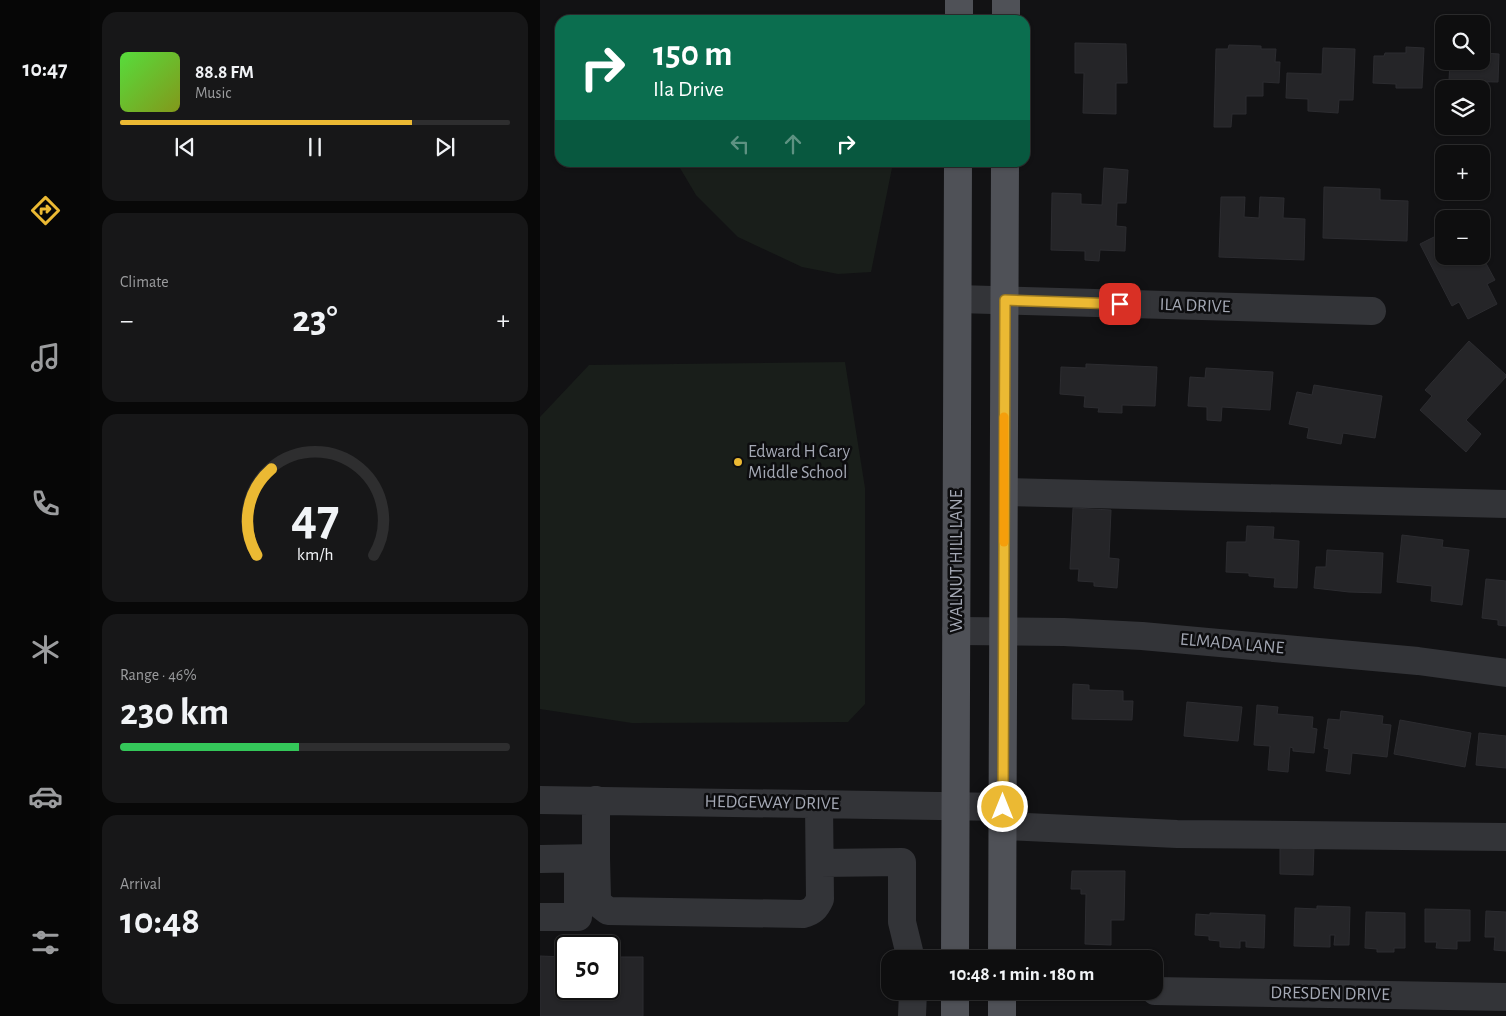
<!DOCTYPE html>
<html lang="en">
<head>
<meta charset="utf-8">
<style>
  :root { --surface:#0e0e0f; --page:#171718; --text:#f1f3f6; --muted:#9b9c9e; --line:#2e2e2f; --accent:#ebb933 }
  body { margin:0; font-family:"Alegreya Sans",sans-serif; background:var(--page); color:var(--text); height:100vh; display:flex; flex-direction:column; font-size:19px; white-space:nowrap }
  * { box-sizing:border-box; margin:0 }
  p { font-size:16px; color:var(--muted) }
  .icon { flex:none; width:28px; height:28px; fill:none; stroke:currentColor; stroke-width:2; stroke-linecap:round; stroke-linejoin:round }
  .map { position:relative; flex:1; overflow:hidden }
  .drawer { display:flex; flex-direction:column; gap:12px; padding:12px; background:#080808; width:450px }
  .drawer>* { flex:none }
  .top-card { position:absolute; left:15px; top:15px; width:475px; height:152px; border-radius:15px; box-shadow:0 1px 4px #0004,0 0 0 1px var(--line); background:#0b6e4f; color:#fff; overflow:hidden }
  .tools { position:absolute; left:895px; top:15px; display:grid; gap:10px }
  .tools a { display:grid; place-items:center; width:55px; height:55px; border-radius:10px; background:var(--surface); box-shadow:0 1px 4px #0004,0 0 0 1px var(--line); font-size:25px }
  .speed { position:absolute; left:15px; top:935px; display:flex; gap:10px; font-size:25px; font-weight:700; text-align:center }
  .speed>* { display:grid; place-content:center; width:65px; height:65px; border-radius:50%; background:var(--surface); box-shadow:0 1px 4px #0004,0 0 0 1px var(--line); line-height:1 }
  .speed .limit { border:2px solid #111; border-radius:8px; background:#fff; color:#111 }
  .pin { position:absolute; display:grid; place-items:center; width:42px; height:42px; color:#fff; margin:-21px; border-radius:10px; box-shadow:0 2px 8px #0006 }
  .me { position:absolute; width:55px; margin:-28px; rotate:0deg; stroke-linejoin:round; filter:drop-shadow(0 0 4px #0008) }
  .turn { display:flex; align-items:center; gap:18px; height:105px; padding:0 15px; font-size:22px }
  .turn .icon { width:65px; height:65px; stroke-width:2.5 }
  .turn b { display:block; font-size:35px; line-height:42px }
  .lanes { display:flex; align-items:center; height:48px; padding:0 15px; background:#0003; justify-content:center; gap:25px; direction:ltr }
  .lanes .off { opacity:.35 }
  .big { font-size:38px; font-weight:700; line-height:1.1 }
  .drawer .tile { flex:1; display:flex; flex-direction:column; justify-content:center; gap:8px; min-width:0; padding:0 18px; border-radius:15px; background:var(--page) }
  .drawer .dial { align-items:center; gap:0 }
  .dial svg { height:130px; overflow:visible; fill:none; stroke:var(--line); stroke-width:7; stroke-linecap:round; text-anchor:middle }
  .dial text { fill:var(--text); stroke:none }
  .song { display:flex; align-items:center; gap:15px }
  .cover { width:60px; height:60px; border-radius:8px; background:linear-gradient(135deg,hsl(110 70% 55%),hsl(70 70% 35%)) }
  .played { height:5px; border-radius:2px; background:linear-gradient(90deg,var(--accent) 75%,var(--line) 75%) }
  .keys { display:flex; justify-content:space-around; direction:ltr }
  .heat { display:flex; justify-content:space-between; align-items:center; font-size:28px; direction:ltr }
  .charge { height:8px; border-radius:4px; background:linear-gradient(90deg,#34c759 46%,var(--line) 0) }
  .trip { position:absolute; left:341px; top:950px; width:282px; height:50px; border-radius:15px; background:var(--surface); box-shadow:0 1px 4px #0004,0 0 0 1px var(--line); font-weight:700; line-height:50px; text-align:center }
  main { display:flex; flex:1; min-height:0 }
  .dock { display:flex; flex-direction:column; width:90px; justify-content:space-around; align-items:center; background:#060606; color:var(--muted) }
  .dock .icon { width:35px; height:35px }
  .dock .active { color:var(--accent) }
  .dock b { font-size:22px; color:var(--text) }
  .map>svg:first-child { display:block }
  .green { fill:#191e1a }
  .building { fill:#252528; stroke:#2c2c30 }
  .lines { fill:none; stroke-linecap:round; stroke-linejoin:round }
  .minor { stroke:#333438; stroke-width:28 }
  .major { stroke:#4f5157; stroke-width:28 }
  .route-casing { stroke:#997821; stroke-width:12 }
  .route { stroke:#ebb933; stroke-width:9 }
  .slow { stroke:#f59e0b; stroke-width:9 }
  .poi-dot { fill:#ebb933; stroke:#0d0d0f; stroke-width:2 }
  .labels { text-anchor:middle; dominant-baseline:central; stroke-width:5; stroke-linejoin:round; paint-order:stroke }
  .street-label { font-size:18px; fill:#a4a8b4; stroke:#0d0d0f }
  .poi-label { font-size:18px; fill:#a4a8b4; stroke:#0d0d0f; text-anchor:start }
</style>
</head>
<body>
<main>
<nav class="dock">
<b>10:47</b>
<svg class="icon active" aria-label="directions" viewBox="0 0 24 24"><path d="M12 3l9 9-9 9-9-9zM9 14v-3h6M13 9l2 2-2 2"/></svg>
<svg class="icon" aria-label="music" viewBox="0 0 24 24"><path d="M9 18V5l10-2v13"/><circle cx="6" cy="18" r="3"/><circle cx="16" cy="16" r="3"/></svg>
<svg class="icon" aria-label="phone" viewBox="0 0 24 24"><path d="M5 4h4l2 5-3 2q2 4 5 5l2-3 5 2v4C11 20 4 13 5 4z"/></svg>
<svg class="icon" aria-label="climate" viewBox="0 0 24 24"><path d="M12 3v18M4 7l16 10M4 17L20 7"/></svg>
<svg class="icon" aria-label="car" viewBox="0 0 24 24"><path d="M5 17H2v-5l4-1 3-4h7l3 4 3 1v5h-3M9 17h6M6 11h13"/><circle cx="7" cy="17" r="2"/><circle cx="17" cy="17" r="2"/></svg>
<svg class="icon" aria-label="filters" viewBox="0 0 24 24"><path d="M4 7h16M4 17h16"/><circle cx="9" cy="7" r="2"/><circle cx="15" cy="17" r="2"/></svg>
</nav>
<section class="drawer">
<div class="tile">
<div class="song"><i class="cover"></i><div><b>88.8 FM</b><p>Music</p></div></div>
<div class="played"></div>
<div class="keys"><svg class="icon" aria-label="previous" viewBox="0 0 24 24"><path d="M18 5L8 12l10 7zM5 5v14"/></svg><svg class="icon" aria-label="pause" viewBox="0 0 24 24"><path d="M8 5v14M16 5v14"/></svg><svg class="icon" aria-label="next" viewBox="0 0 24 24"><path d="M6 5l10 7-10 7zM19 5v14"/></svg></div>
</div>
<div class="tile"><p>Climate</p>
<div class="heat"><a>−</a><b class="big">23°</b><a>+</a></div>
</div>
<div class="tile dial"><svg viewBox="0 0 100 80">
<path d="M14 69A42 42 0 1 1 86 69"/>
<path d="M14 69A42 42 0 0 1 23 16" stroke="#ebb933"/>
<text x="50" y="56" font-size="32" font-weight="700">47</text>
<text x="50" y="72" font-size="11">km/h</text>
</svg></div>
<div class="tile"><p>Range · 46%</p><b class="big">230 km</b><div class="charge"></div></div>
<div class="tile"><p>Arrival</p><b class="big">10:48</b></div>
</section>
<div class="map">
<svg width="966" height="1016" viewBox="0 0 966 1016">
  <rect width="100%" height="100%" fill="#121214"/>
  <!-- green -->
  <path class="green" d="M137,163h216l-22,109 -33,2 -36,-7 -64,-30 -42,-42z
    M305,362l20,126v216l-17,18 -216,1 -92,-14v-292l49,-52z"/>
  <!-- building -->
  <path class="building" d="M535,43l51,1 1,39h-11v31l-33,-1 1,-40h-9z
    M689,45l32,1v3h15l-1,13h5l-1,21 -16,-1v14h-17v18h-14l-1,13h-17l2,-78h12z
    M866,47l18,1 -2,40h-26v-4l-23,-1 1,-27h10l1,-3h21z
    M783,48l32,1 -2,51h-14l-1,13 -30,-2v-12l-22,-1 1,-25 35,1z
    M941,49l1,4 17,1 -1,28 -49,-1 1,-20h31z
    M564,168l24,2 -2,33h-9l-1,23 10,1 -1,24 -25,-1 -1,11 -14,-1v-9l-34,-1 1,-57 29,1v10l21,1z
    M784,187l56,2v11l28,1 -1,40 -84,-3z
    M681,197h24l-1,20 15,1 1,-21 24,1 -1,20 22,1 -1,41 -85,-3z
    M904,232v24h37v-2l14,26 -8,4 10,20 -29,15 -9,-17 -7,4 -32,-62z
    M929,341l37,34v2l-40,43 15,14 -15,18 -46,-42 12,-14 -7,-6z
    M546,364l71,3 -2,39 -33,-1v8l-24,-1 1,-4 -15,-1 1,-11 -25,-2 1,-27 25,1z
    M666,368l67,4 -3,38 -48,-3 -1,14 -14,-1v-13l-19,-1 2,-29 15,1z
    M774,385l68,11 -7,42 -32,-5 -2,11 -34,-6 2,-10 -20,-4 8,-32 15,3z
    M533,508l38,2 -2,48 10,1 -2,29 -23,-2v-4l-16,-1 1,-12h-9z
    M707,526l27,1 -1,12 26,2 -2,47 -23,-1 1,-9 -26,-2v-3l-23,-1 1,-30h19z
    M862,535l41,5 -1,7 27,3 -7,55 -31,-4 1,-15 -35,-4z
    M787,550l56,3 -2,40 -32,-1 -35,-4 2,-21h10z
    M946,579l20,2v45l-8,-1v-5l-16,-2z
    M533,684l16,1v5l34,1v10h10l-1,19 -60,-1z
    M647,702l55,5 -4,34 -54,-5z
    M717,705l21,2 -1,7 36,3 -1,11 5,1 -3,24 -21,-2v-3l-3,-1 -2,25 -20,-2 2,-24 -16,-1z
    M801,711l42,5 -1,8 9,1 -4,32 -35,-4 -2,21 -24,-3 3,-22 -5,-1 4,-29 12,1z
    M860,720l71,13 -6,34 -71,-13z
    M939,733l27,3v32l-30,-3z
    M740,846h34l-1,29 -33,-1z
    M532,871h53l-1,49h-13v25l-26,-1 1,-50h-5v-5h-10z
    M777,906l33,1 -1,38h-15l1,-10h-5v12l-36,-1 1,-38 22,1z
    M885,909l45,1v31h-13v8l-21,-1 1,-6h-12z
    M946,911l20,1v39l-12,-1 1,-13h-10z
    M826,912l39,1v35h-11v4h-17v-3l-12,-1z
    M670,913l55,2 -1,33 -18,-1v-6h-6v7l-20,-1v-6l-11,-1v-4l-14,-1 1,-21 14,1z
    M0,956l26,1v32h43v-32h34v59h-103z"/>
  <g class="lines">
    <!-- minor -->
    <path class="minor" d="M418,299l414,12
      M464,492l502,12
      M416,631l108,1 78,4 276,25 88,12
      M0,800l463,7
      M463,826l174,8 329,3
      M56,858l1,40 2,6 9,7 195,3c9,-2 13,-6 17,-15l-1,-95
      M0,859l56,-1v-58
      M280,863l82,-1v60l9,37
      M0,917h38v-53
      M615,991l351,6
      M372,1016l1,-25"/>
    <!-- major -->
    <path class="major" d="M466,0v20
      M419,20v-20
      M415,959l3,-797
      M462,959l3,-797
      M415,1016v-25
      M462,1016v-25"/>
  </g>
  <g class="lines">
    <defs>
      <path id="route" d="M463,807l2,-507 115,4"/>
    </defs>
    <!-- route casing -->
    <use href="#route" class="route-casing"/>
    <!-- route -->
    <use href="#route" class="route"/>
    <!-- slow -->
    <path class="slow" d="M464,542v-125"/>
  </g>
  <!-- markers -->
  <circle class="poi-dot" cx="198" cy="462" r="5"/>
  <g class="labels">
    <!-- street labels -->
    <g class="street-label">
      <text transform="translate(655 306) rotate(2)">ILA DRIVE</text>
      <text transform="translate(417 561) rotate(-90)">WALNUT HILL LANE</text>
      <text transform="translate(692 644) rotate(5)">ELMADA LANE</text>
      <text transform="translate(232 803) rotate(1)">HEDGEWAY DRIVE</text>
      <text transform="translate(790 994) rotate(1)">DRESDEN DRIVE</text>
    </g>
    <!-- poi labels -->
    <g class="poi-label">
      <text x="208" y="452">Edward H Cary<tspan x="208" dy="21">Middle School</tspan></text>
    </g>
  </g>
</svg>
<div class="tools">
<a><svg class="icon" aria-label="search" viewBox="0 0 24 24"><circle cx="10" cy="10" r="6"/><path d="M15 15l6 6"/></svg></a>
<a><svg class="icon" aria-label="layers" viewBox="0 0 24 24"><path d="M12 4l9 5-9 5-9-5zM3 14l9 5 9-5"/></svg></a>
<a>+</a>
<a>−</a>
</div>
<div class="speed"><div class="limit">50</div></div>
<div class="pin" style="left:580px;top:304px;background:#d93025"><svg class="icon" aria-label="arrive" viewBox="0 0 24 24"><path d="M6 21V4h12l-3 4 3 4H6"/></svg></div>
<svg class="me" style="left:463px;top:807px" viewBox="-20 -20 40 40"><circle r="17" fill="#ebb933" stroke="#fff" stroke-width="3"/><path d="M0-11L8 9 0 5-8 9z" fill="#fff"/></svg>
<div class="trip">10:48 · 1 min · 180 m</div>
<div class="top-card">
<div class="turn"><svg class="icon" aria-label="right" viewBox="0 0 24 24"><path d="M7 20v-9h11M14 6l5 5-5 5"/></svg><div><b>150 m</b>Ila Drive</div></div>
<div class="lanes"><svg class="icon off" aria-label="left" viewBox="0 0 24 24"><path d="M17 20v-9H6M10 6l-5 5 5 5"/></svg><svg class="icon off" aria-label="ahead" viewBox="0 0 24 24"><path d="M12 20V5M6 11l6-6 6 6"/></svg><svg class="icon" aria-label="right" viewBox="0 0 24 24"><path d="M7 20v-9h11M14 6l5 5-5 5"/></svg></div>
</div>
</div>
</main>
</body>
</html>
